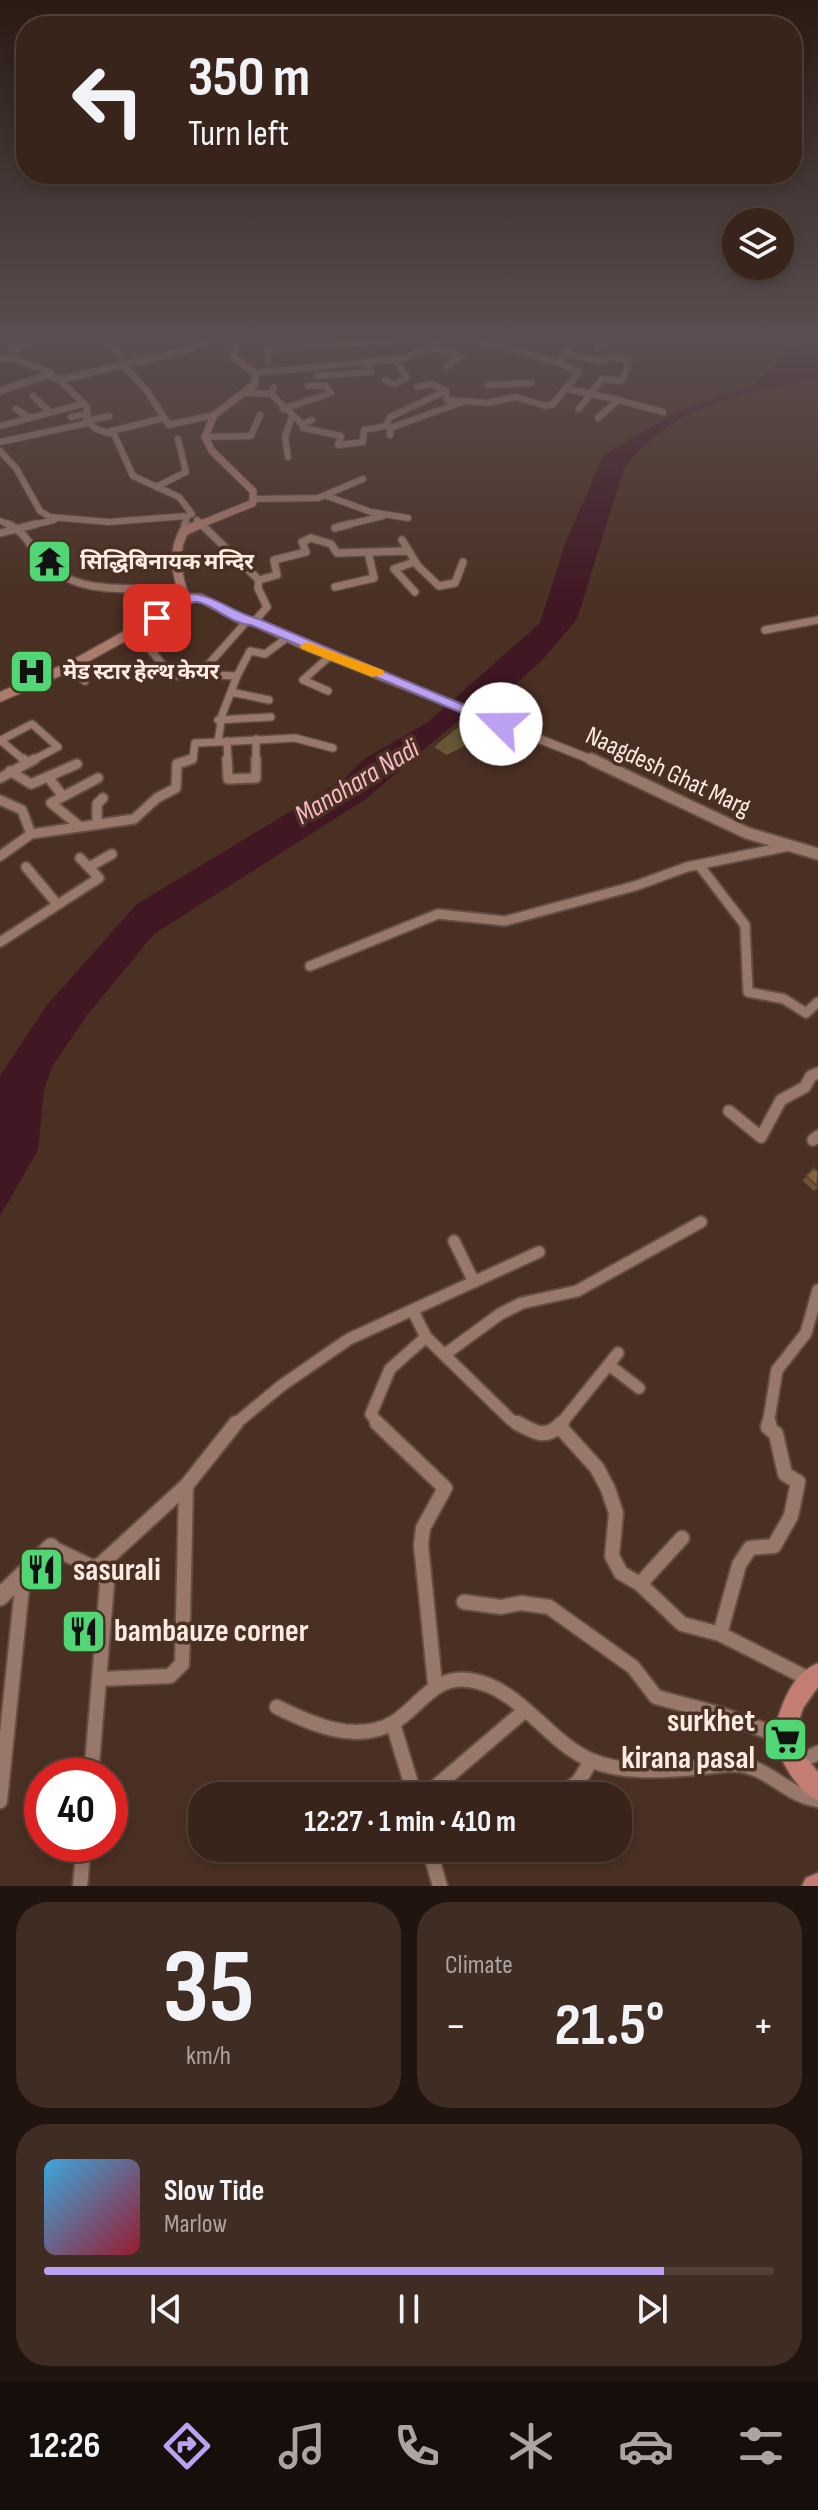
<!DOCTYPE html>
<html lang="en">
<head>
<meta charset="utf-8">
<style>
  :root { --surface:#38241a; --page:#3f2c23; --text:#f1f3f6; --muted:#aba4a2; --line:#524139; --accent:#bca0f2 }
  body { margin:0; font-family:"Sofia Sans Condensed","Noto Sans Devanagari",sans-serif; background:var(--page); color:var(--text); height:100vh; display:flex; flex-direction:column; font-size:30px; white-space:nowrap }
  * { box-sizing:border-box; margin:0 }
  p { font-size:26px; color:var(--muted) }
  .icon { flex:none; width:44px; height:44px; fill:none; stroke:currentColor; stroke-width:2; stroke-linecap:round; stroke-linejoin:round }
  .map { position:relative; height:1886px; overflow:hidden }
  .details { display:flex; flex-direction:column; gap:16px; padding:16px; background:#1f140e; flex:1 }
  .details>* { flex:none }
  .banner { position:absolute; left:16px; top:16px; width:786px; height:168px; border-radius:32px; box-shadow:0 4px 12px #0003,0 0 0 2px var(--line); background:#38241a; color:var(--text); overflow:hidden }
  .buttons { position:absolute; left:722px; top:208px; display:grid; gap:16px }
  .buttons a { display:grid; place-items:center; width:72px; height:72px; border-radius:50%; background:var(--surface); box-shadow:0 4px 12px #0003,0 0 0 2px var(--line); font-size:40px }
  .speed { position:absolute; left:24px; top:1758px; display:flex; gap:16px; font-size:40px; font-weight:700; text-align:center }
  .speed>* { display:grid; place-content:center; width:104px; height:104px; border-radius:50%; background:var(--surface); box-shadow:0 4px 12px #0003,0 0 0 2px var(--line); line-height:1 }
  .speed .limit { border:12px solid #d22; background:#fff; color:#111 }
  .pin { position:absolute; display:grid; place-items:center; width:68px; height:68px; color:#fff; margin:-34px; border-radius:16px; box-shadow:0 4px 12px #0006 }
  .me { position:absolute; width:88px; margin:-44px; rotate:292deg; stroke-linejoin:round; filter:drop-shadow(0 0 6px #0008) }
  .turn { display:flex; align-items:center; gap:28px; height:168px; padding:0 40px; font-size:36px }
  .turn .icon { width:104px; height:104px; stroke-width:2.5 }
  .turn b { display:block; font-size:56px; line-height:68px }
  .big { font-size:60px; font-weight:700; line-height:1.1 }
  .details .card { flex:1; display:flex; flex-direction:column; justify-content:center; gap:12px; min-width:0; padding:0 28px; border-radius:32px; background:var(--page) }
  .details .dial { align-items:center; gap:0 }
  .dial b { font-size:104px; line-height:1 }
  .song { display:flex; align-items:center; gap:24px }
  .cover { width:96px; height:96px; border-radius:12px; background:linear-gradient(135deg,hsl(200 70% 55%),hsl(350 70% 35%)) }
  .played { height:8px; border-radius:4px; background:linear-gradient(90deg,var(--accent) 85%,var(--line) 85%) }
  .keys { display:flex; justify-content:space-around; direction:ltr }
  .heat { display:flex; justify-content:space-between; align-items:center; font-size:44px; direction:ltr }
  .details .tiles { flex:1; display:grid; gap:16px; grid-template-columns:1fr 1fr }
  .card:last-child { grid-column:span 2 }
  .trip { position:absolute; left:188px; top:1782px; width:444px; height:80px; border-radius:32px; background:var(--surface); box-shadow:0 4px 12px #0003,0 0 0 2px var(--line); font-weight:700; line-height:80px; text-align:center }
  .dock { display:flex; height:128px; justify-content:space-around; align-items:center; background:#160e0a; color:var(--muted) }
  .dock .icon { width:56px; height:56px }
  .dock .on { color:var(--accent) }
  .dock b { font-size:36px; color:var(--text) }
  .map>svg:first-child { display:block }
  .green { fill:#665735 }
  .water { fill:#401723 }
  .lines { fill:none; stroke-linecap:round; stroke-linejoin:round }
  .minor-far4-casing { stroke:#644e43; stroke-width:8 }
  .minor-far3-casing { stroke:#644e43; stroke-width:10 }
  .minor-far2-casing { stroke:#644e43; stroke-width:13 }
  .minor-far1-casing { stroke:#644e43; stroke-width:15 }
  .minor-casing { stroke:#644e43; stroke-width:18 }
  .tertiary-far3-casing { stroke:#644e43; stroke-width:9 }
  .tertiary-far2-casing { stroke:#644e43; stroke-width:11 }
  .tertiary-far1-casing { stroke:#644e43; stroke-width:15 }
  .tertiary-casing { stroke:#644e43; stroke-width:21 }
  .secondary-far1-casing { stroke:#644e43; stroke-width:9 }
  .secondary-casing { stroke:#644e43; stroke-width:12 }
  .primary-casing { stroke:#644e43; stroke-width:4 }
  .minor-far4 { stroke:#97786a; stroke-width:6 }
  .minor-far3 { stroke:#97786a; stroke-width:7 }
  .minor-far2 { stroke:#97786a; stroke-width:9 }
  .minor-far1 { stroke:#97786a; stroke-width:11 }
  .minor { stroke:#97786a; stroke-width:14 }
  .tertiary-far3 { stroke:#97786a; stroke-width:7 }
  .tertiary-far2 { stroke:#97786a; stroke-width:8 }
  .tertiary-far1 { stroke:#97786a; stroke-width:11 }
  .tertiary { stroke:#97786a; stroke-width:17 }
  .secondary-far1 { stroke:#ad7a6e; stroke-width:7 }
  .secondary { stroke:#ad7a6e; stroke-width:9 }
  .primary { fill:#c37d73; fill-rule:evenodd }
  .wall { fill:#725437 }
  .building { fill:#846240; stroke:#5c452d; stroke-width:2 }
  .route { fill:#bca0f2; stroke:#7a689d; stroke-width:2 }
  .slow { fill:#f59e0b }
  .labels { text-anchor:middle; dominant-baseline:central; stroke-width:7; stroke-linejoin:round; paint-order:stroke }
  .far-poi-label { font-size:22px; font-weight:bold; fill:#fcebe3; stroke:#4a3023; text-anchor:start }
  .street-label { font-size:26px; fill:#fcebe3; stroke:#4a3023 }
  .water-label { font-size:28px; font-style:italic; fill:#f9b9c7; stroke:#4a3023 }
  .near-poi-label { font-size:32px; font-weight:bold; fill:#fcebe3; stroke:#4a3023; text-anchor:start }
</style>
</head>
<body>
<div class="map">
<svg width="818" height="1886" viewBox="0 0 818 1886">
  <rect width="100%" height="100%" fill="#4a3023"/>
  <!-- green -->
  <path class="green" d="M468,719l28,11 -49,25 -13,-8z"/>
  <!-- water -->
  <path class="water" d="M798,338h20v42c-69,9 -151,28 -194,88l-47,151 -33,39 -44,41h-7l-21,10 -105,89 -213,136 -66,80 -35,51 -9,24 -6,61 -38,66v-140l47,-71 90,-101 207,-125 20,-20 63,-36 113,-100 25,-79 39,-90 80,-46 68,-22 48,-45z"/>
  <g class="lines">
    <defs>
      <path id="minor-far4" d="M100,338l8,2 17,24
        M236,338h15
        M597,338l6,3 -5,7
        M431,348l31,8 -15,10
        M565,354l37,7 10,-5 17,5 -7,20 -20,-2 -23,30
        M9,357l8,-4 -5,-4 14,-4
        M562,358l15,-20
        M0,359h14l36,13 -2,3
        M268,362v-13l137,-9
        M122,364l25,27 22,34 45,-10
        M255,373l151,-15 41,-20
        M317,376l54,-4 -4,-11
        M60,380l27,27c-1,20 9,24 27,27l19,42 46,21 13,17 -5,2 -2,10
        M385,380l9,4 13,-6 -12,-20
        M488,385l43,-2
        M274,387l-3,7 31,30 10,-4
        M417,387l15,-3 14,7
        M568,389l50,11 -20,18
        M247,393l24,1
        M33,396l17,16
        M618,400l45,12
        M465,401l22,2 29,-6 30,9 7,-2 26,-32 -28,-12 -84,-22
        M16,409l14,9
        M283,409l48,-16 -6,-8 -17,1
        M71,417l15,-3
        M86,421l23,-5
        M302,424l1,4 38,8 -3,9 25,-3 1,-12 22,-4 4,-9 56,-26 1,9 18,1 -75,27v7
        M0,426l83,-22
        M108,432l56,-14
        M205,437l46,-1 9,-21
        M0,442l88,-19
        M0,451l16,17 24,43 10,6 59,5 78,-6
        M288,457l-3,-20 7,-20
        M156,487l30,-15 -8,-33
        M327,496l44,16 37,6
        M254,499l64,-1 45,-19
        M197,520l7,6
        M0,521l12,5
        M28,526l26,-6
        M342,526l41,-10"/>
      <path id="minor-far3" d="M8,524c20,9 22,25 37,39 38,36 91,22 137,27
        M201,524l58,56 -1,8 9,19 -13,15
        M335,528l15,-4
        M184,531l1,-7
        M0,533l36,-9
        M402,540l16,26 21,20 16,-3 8,-21
        M414,562l-20,7 21,23
        M259,580l18,-5 -3,-15 32,-8 -4,-10 9,-4 20,6 6,9 70,-2
        M335,587l39,-9 -6,-26
        M134,630l39,47 35,-12 39,-44
        M765,630l53,-10
        M69,667l16,14
        M237,676l13,-25 15,3 23,-17
        M328,691l-25,-11 28,-25
        M231,692l38,8
        M218,720l53,-3
        M256,739v22
        M0,740l25,21
        M1,740l31,-16 26,23 -27,14
        M227,741l1,20
        M218,742l77,-4 38,10
        M185,761l8,-2 2,-16 23,-1 4,-27 15,-39 -25,-1 -4,-10"/>
      <path id="minor-far2" d="M23,759l4,4
        M227,759l1,20 28,-1v-19
        M10,771l21,13 46,-20
        M48,777l14,18
        M0,778l35,-19
        M0,800l22,10 9,24
        M97,823v-19l6,-6
        M78,825l-27,-22 47,-25
        M0,856l31,-22 103,-15 23,-21 19,-10 1,-24 15,-5
        M699,865l46,60 3,67 36,7 22,14 12,-11
        M26,867l31,37
        M89,867l23,-13
        M0,942l99,-64 -19,-20
        M310,966l128,-52 67,7 130,-35 52,-19 102,-21"/>
      <path id="minor-far1" d="M729,1111l32,26 20,-37 24,-13 6,-11 7,-3
        M813,1140l5,-4
        M454,1241l20,41
        M413,1311l13,26 85,83 10,5
        M444,1355l56,-41 22,-11 55,-12 124,-69
        M609,1365l30,23
        M234,1425l47,-39 68,-47 190,-87
        M379,1425l-8,-11 19,-45 36,-32
        M560,1425l58,-72
        M768,1425l9,-55 29,-37 12,-43"/>
      <path id="minor" d="M377,1423l68,65 -22,40 -2,17 14,139
        M517,1423c17,8 26,17 42,3l38,42 11,21 8,24 -4,43 9,17 19,11 42,40 38,10 89,45
        M559,1426l3,-3
        M51,1547l41,20 8,-2 86,-79 50,-63
        M640,1584l42,-46
        M464,1602l37,5 20,-4 28,4 84,60 23,30 64,17 63,23
        M720,1634l19,-69 11,-17 24,-2 17,-30 7,-34 -13,-8 -9,-40 -8,-7 1,-4
        M100,1679l70,-3 12,-12 4,-178
        M277,1707c34,17 79,37 116,16 27,-16 40,-48 76,-43 49,6 78,61 121,80 35,15 78,10 115,7 12,-1 24,-4 36,-2 29,4 47,31 77,35
        M393,1724l22,72
        M796,1763l22,-10
        M91,1776l16,-192 -7,-19
        M425,1796l98,-84
        M560,1796l19,-15 12,-20
        M0,1801l23,-223
        M429,1848l11,38
        M80,1886l4,-42"/>
      <path id="tertiary-far3" d="M0,391l48,-16 12,5 126,-30 27,-12"/>
      <path id="tertiary-far2" d="M185,598h16l40,22 13,2 56,26 285,113"/>
      <path id="tertiary-far1" d="M591,759l156,74 71,21"/>
      <path id="tertiary" d="M0,1597l51,-50"/>
      <path id="secondary-far1" d="M196,526l57,-23v-12l-41,-40 -7,-14 9,-22 41,-31v-11l-22,-16 3,-19"/>
      <path id="secondary" d="M0,697l69,-30 112,-62 4,-7c-8,-22 -13,-46 -1,-67l16,-7"/>
      <path id="primary" d="M818,1663v24l-15,21 -9,28 10,19 14,17v28c-23,-9 -37,-41 -46,-63 9,-28 16,-61 46,-74z
        M818,1873v13h-16l4,-8z"/>
    </defs>
    <!-- minor-far4 casing -->
    <use href="#minor-far4" class="minor-far4-casing"/>
    <!-- minor-far3 casing -->
    <use href="#minor-far3" class="minor-far3-casing"/>
    <!-- minor-far2 casing -->
    <use href="#minor-far2" class="minor-far2-casing"/>
    <!-- minor-far1 casing -->
    <use href="#minor-far1" class="minor-far1-casing"/>
    <!-- minor casing -->
    <use href="#minor" class="minor-casing"/>
    <!-- tertiary-far3 casing -->
    <use href="#tertiary-far3" class="tertiary-far3-casing"/>
    <!-- tertiary-far2 casing -->
    <use href="#tertiary-far2" class="tertiary-far2-casing"/>
    <!-- tertiary-far1 casing -->
    <use href="#tertiary-far1" class="tertiary-far1-casing"/>
    <!-- tertiary casing -->
    <use href="#tertiary" class="tertiary-casing"/>
    <!-- secondary-far1 casing -->
    <use href="#secondary-far1" class="secondary-far1-casing"/>
    <!-- secondary casing -->
    <use href="#secondary" class="secondary-casing"/>
    <!-- primary casing -->
    <use href="#primary" class="primary-casing"/>
    <!-- minor-far4 -->
    <use href="#minor-far4" class="minor-far4"/>
    <!-- minor-far3 -->
    <use href="#minor-far3" class="minor-far3"/>
    <!-- minor-far2 -->
    <use href="#minor-far2" class="minor-far2"/>
    <!-- minor-far1 -->
    <use href="#minor-far1" class="minor-far1"/>
    <!-- minor -->
    <use href="#minor" class="minor"/>
    <!-- tertiary-far3 -->
    <use href="#tertiary-far3" class="tertiary-far3"/>
    <!-- tertiary-far2 -->
    <use href="#tertiary-far2" class="tertiary-far2"/>
    <!-- tertiary-far1 -->
    <use href="#tertiary-far1" class="tertiary-far1"/>
    <!-- tertiary -->
    <use href="#tertiary" class="tertiary"/>
    <!-- secondary-far1 -->
    <use href="#secondary-far1" class="secondary-far1"/>
    <!-- secondary -->
    <use href="#secondary" class="secondary"/>
    <!-- primary -->
    <use href="#primary" class="primary"/>
  </g>
  <!-- wall -->
  <path class="wall" d="M806,1176l12,12 -4,3 -11,-10z"/>
  <!-- building -->
  <path class="building" d="M814,1168l4,4 -1,14 -11,-10z"/>
  <!-- sky -->
  <linearGradient id="sky" x2="0" y2="1"><stop stop-color="#291a13"/><stop offset="0.56" stop-color="#5a4e50"/><stop offset="1" stop-color="#5a4e50" stop-opacity="0"/></linearGradient>
  <rect width="818" height="602" fill="url(#sky)"/>
  <!-- route -->
  <path class="route" d="M180,595c30,-6 51,18 79,24l250,105 -13,3 -245,-102c-21,-2 -34,-18 -53,-23 -11,-3 -28,21 -46,19v-6l24,-13z"/>
  <!-- slow -->
  <path class="slow" d="M307,642l76,28 2,4 -13,3 -70,-28 -2,-3z"/>
  <!-- icons -->
  <defs>
    <symbol id="temple-square" viewBox="-11 -11 22 22"><rect x="-9" y="-9" width="18" height="18" rx="4" fill="#50d674" stroke="#4a3023"/><path d="M0-6L5-2H3V0L6.5 2.5H4V6H1.5V3h-3V6H-4V2.5H-6.5L-3 0V-2H-5Z" fill="#111"/></symbol>
    <symbol id="hospital-square" viewBox="-11 -11 22 22"><rect x="-9" y="-9" width="18" height="18" rx="4" fill="#50d674" stroke="#4a3023"/><path d="M-5-5h3v3.5h4V-5h3V5h-3V1.5h-4V5h-3Z" fill="#111"/></symbol>
    <symbol id="restaurant-square" viewBox="-11 -11 22 22"><rect x="-9" y="-9" width="18" height="18" rx="4" fill="#50d674" stroke="#4a3023"/><path d="M-5-6h1v4h1v-4h1v4h1v-4h1v5L-1.5 .5V6h-2V.5L-5-1ZM5-6V6H3V1.5H1.5Q1.5-4 5-6Z" fill="#111"/></symbol>
    <symbol id="supermarket-square" viewBox="-11 -11 22 22"><rect x="-9" y="-9" width="18" height="18" rx="4" fill="#50d674" stroke="#4a3023"/><path d="M-6-5.5h2.5l.6 2H6L4.5 2H-2.5L-4.4-4H-6ZM-1.5 3.2a1.3 1.3 0 1 0 .1 0ZM3 3.2a1.3 1.3 0 1 0 .1 0Z" fill="#111"/></symbol>
  </defs>
  <g fill-rule="evenodd">
    <use href="#temple-square" x="24" y="536" width="51" height="51"/>
    <use href="#hospital-square" x="6" y="646" width="51" height="51"/>
    <use href="#restaurant-square" x="16" y="1544" width="51" height="51"/>
    <use href="#restaurant-square" x="58" y="1606" width="51" height="51"/>
    <use href="#supermarket-square" x="760" y="1714" width="51" height="51"/>
  </g>
  <g class="labels">
    <!-- far-poi labels -->
    <g class="far-poi-label">
      <text x="80" y="562">सिद्धिबिनायक मन्दिर</text>
      <text x="63" y="672">मेड स्टार हेल्थ केयर</text>
    </g>
    <!-- street labels -->
    <g class="street-label">
      <text transform="translate(668 772) rotate(25)">Naagdesh Ghat Marg</text>
    </g>
    <!-- water labels -->
    <g class="water-label">
      <text transform="translate(357 782) rotate(-31)">Manohara Nadi</text>
    </g>
    <!-- near-poi labels -->
    <g class="near-poi-label">
      <text x="73" y="1570">sasurali</text>
      <text x="114" y="1631">bambauze corner</text>
      <text x="755" y="1721" text-anchor="end">surkhet<tspan x="755" dy="37">kirana pasal</tspan></text>
    </g>
  </g>
</svg>
<div class="buttons">
<a><svg class="icon" aria-label="layers" viewBox="0 0 24 24"><path d="M12 4l9 5-9 5-9-5zM3 14l9 5 9-5"/></svg></a>
</div>
<div class="speed"><div class="limit">40</div></div>
<div class="pin" style="left:157px;top:618px;background:#d93025"><svg class="icon" aria-label="arrive" viewBox="0 0 24 24"><path d="M6 21V4h12l-3 4 3 4H6"/></svg></div>
<svg class="me" style="left:501px;top:724px" viewBox="-20 -20 40 40"><circle r="19" fill="#fff"/><path d="M0-13L10 11 0 6-10 11z" fill="#bca0f2"/></svg>
<div class="trip">12:27 · 1 min · 410 m</div>
<div class="banner">
<div class="turn"><svg class="icon" aria-label="left" viewBox="0 0 24 24"><path d="M17 20v-9H6M10 6l-5 5 5 5"/></svg><div><b>350 m</b>Turn left</div></div>
</div>
</div>
<section class="details">
<div class="tiles">
<div class="card dial"><b>35</b><p>km/h</p></div>
<div class="card"><p>Climate</p>
<div class="heat"><a>−</a><b class="big">21.5°</b><a>+</a></div>
</div>
<div class="card">
<div class="song"><i class="cover"></i><div><b>Slow Tide</b><p>Marlow</p></div></div>
<div class="played"></div>
<div class="keys"><svg class="icon" aria-label="previous" viewBox="0 0 24 24"><path d="M18 5L8 12l10 7zM5 5v14"/></svg><svg class="icon" aria-label="pause" viewBox="0 0 24 24"><path d="M8 5v14M16 5v14"/></svg><svg class="icon" aria-label="next" viewBox="0 0 24 24"><path d="M6 5l10 7-10 7zM19 5v14"/></svg></div>
</div>
</div>
</section>
<nav class="dock">
<b>12:26</b>
<svg class="icon on" aria-label="directions" viewBox="0 0 24 24"><path d="M12 3l9 9-9 9-9-9zM9 14v-3h6M13 9l2 2-2 2"/></svg>
<svg class="icon" aria-label="music" viewBox="0 0 24 24"><path d="M9 18V5l10-2v13"/><circle cx="6" cy="18" r="3"/><circle cx="16" cy="16" r="3"/></svg>
<svg class="icon" aria-label="phone" viewBox="0 0 24 24"><path d="M5 4h4l2 5-3 2q2 4 5 5l2-3 5 2v4C11 20 4 13 5 4z"/></svg>
<svg class="icon" aria-label="climate" viewBox="0 0 24 24"><path d="M12 3v18M4 7l16 10M4 17L20 7"/></svg>
<svg class="icon" aria-label="car" viewBox="0 0 24 24"><path d="M5 17H2v-5l4-1 3-4h7l3 4 3 1v5h-3M9 17h6M6 11h13"/><circle cx="7" cy="17" r="2"/><circle cx="17" cy="17" r="2"/></svg>
<svg class="icon" aria-label="filters" viewBox="0 0 24 24"><path d="M4 7h16M4 17h16"/><circle cx="9" cy="7" r="2"/><circle cx="15" cy="17" r="2"/></svg>
</nav>
</body>
</html>
